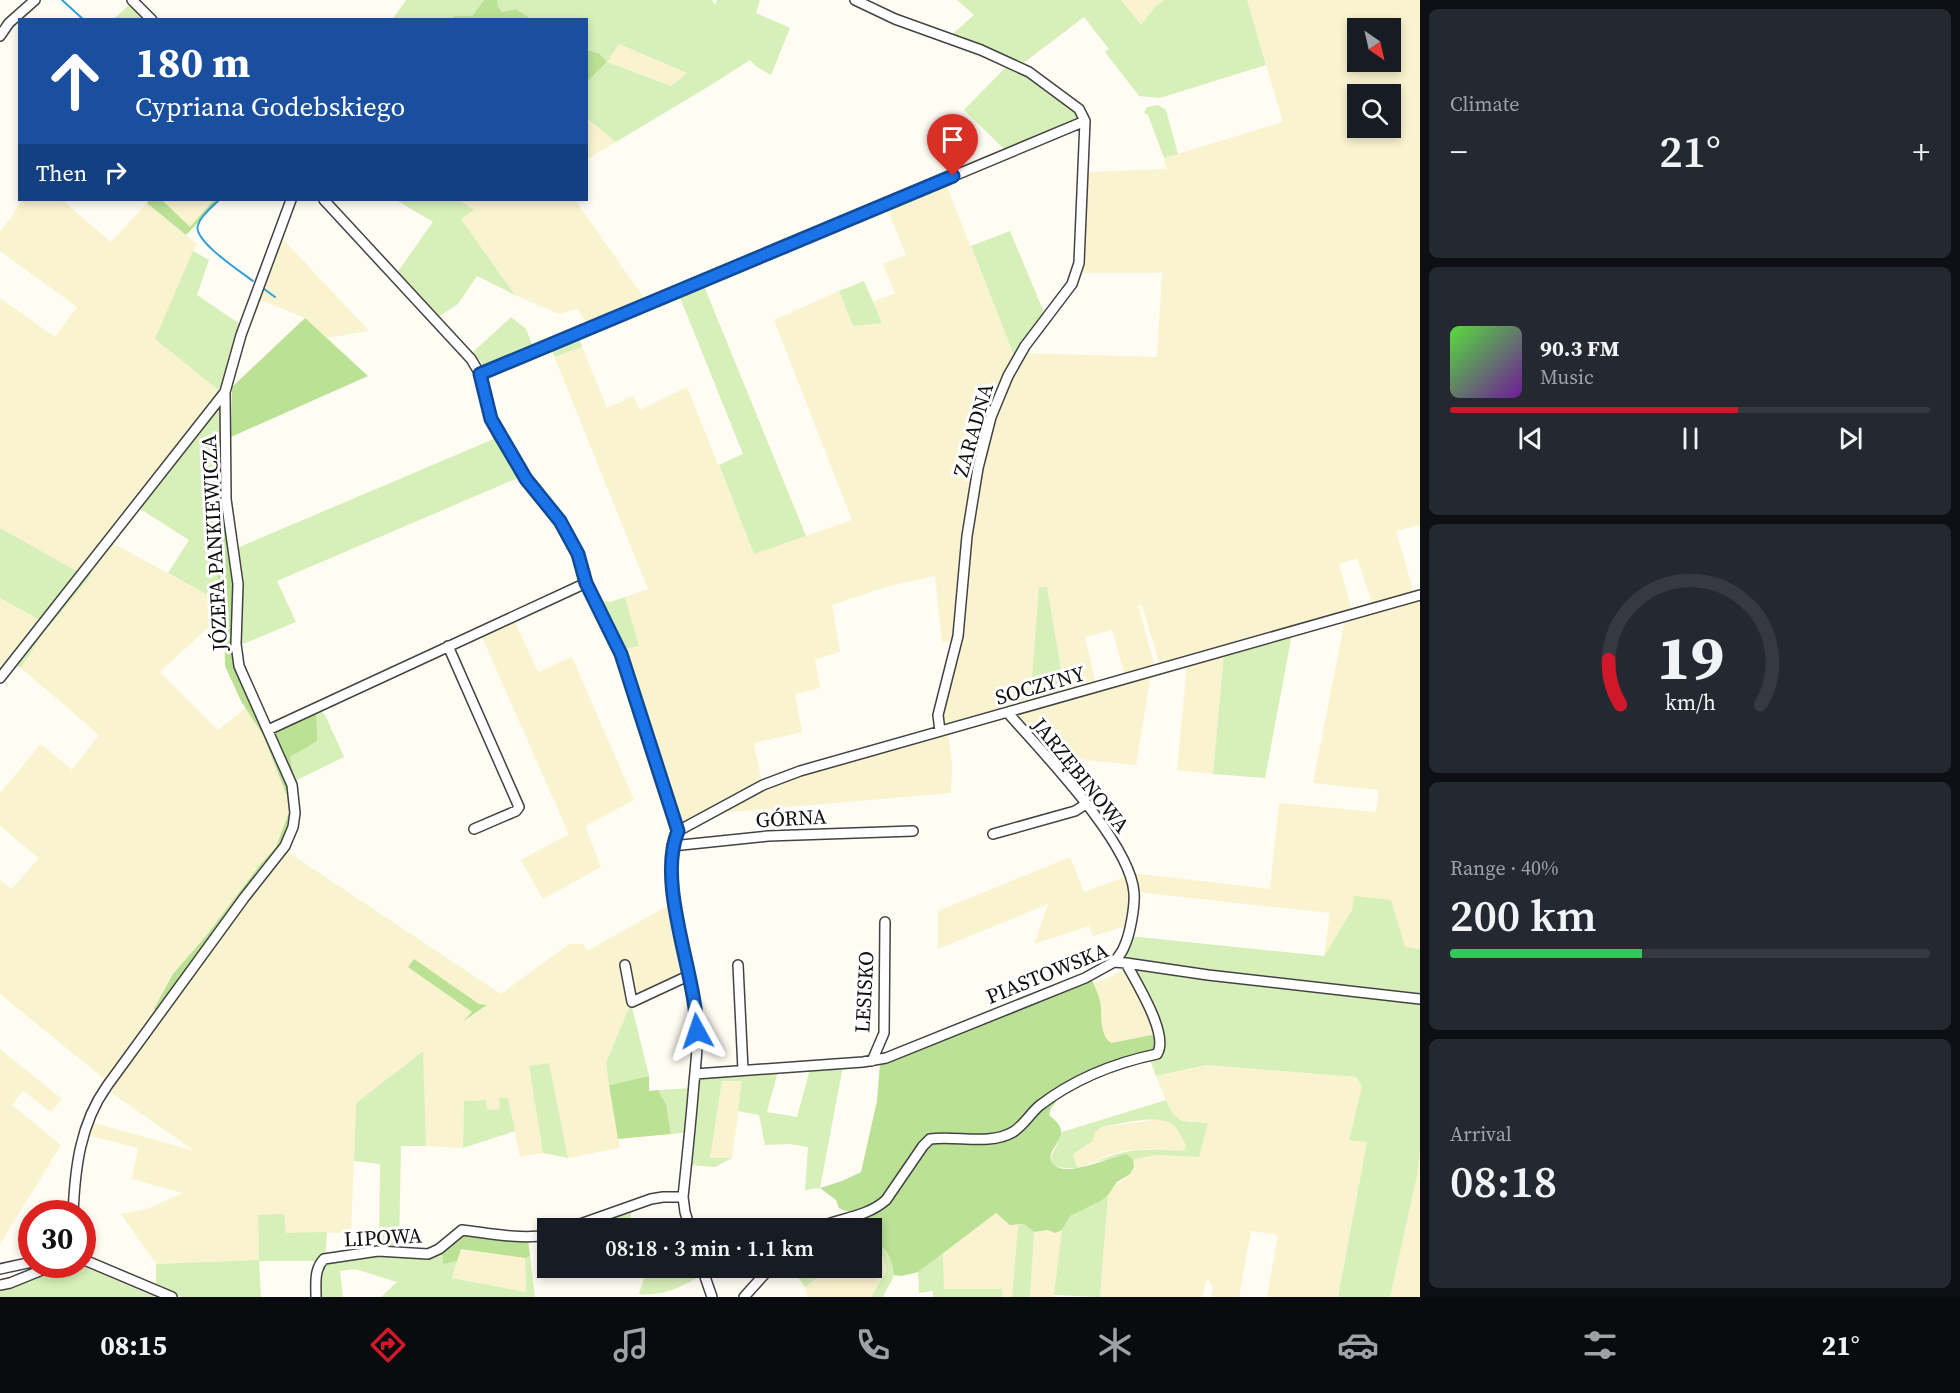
<!DOCTYPE html>
<html lang="en">
<head>
<meta charset="utf-8">
<style>
  :root { --surface:#171b24; --page:#242831; --text:#f1f3f6; --muted:#9ea1a6; --line:#363941; --accent:#d0182a }
  body { margin:0; font-family:"Source Serif 4",serif; background:var(--page); color:var(--text); height:100vh; display:flex; flex-direction:column; font-size:22px; white-space:nowrap }
  * { box-sizing:border-box; margin:0 }
  p { font-size:20px; color:var(--muted) }
  .icon { flex:none; width:33px; height:33px; fill:none; stroke:currentColor; stroke-width:2; stroke-linecap:round; stroke-linejoin:round }
  .map { position:relative; flex:1; overflow:hidden }
  .sheet { display:flex; flex-direction:column; gap:9px; padding:9px; background:#0d0f14; width:540px }
  .sheet>* { flex:none }
  .guide { position:absolute; left:18px; top:18px; width:570px; height:183px; border-radius:0px; box-shadow:0 3px 9px #0003; background:#1a4fa0; color:#fff; overflow:hidden }
  .needle { width:39px; rotate:146deg }
  .tools { position:absolute; left:1347px; top:18px; display:grid; gap:12px }
  .tools a { display:grid; place-items:center; width:54px; height:54px; border-radius:0px; background:var(--surface); box-shadow:0 3px 9px #0003; font-size:30px }
  .speed { position:absolute; left:18px; top:1200px; display:flex; gap:12px; font-size:30px; font-weight:700; text-align:center }
  .speed>* { display:grid; place-content:center; width:78px; height:78px; border-radius:50%; background:var(--surface); box-shadow:0 3px 9px #0003; line-height:1 }
  .speed .limit { border:9px solid #d22; background:#fff; color:#111 }
  .pin { position:absolute; display:grid; place-items:center; width:51px; height:51px; color:#fff; margin:-62px -26px; border-radius:50% 50% 50% 0; rotate:-45deg; box-shadow:0 0 6px #0007 }
  .pin .icon { rotate:45deg }
  .me { position:absolute; width:66px; margin:-33px; rotate:355deg; stroke-linejoin:round; filter:drop-shadow(0 0 4px #0008) }
  .turn { display:flex; align-items:center; gap:21px; height:126px; padding:0 18px; font-size:27px }
  .turn .icon { width:78px; height:78px; stroke-width:2.5 }
  .turn b { display:block; font-size:42px; line-height:51px }
  .then { display:flex; align-items:center; height:57px; padding:0 18px; background:#0003; gap:12px; font-size:22px }
  .big { font-size:45px; font-weight:600; line-height:1.1 }
  .sheet .card { flex:1; display:flex; flex-direction:column; justify-content:center; gap:9px; min-width:0; padding:0 21px; border-radius:9px; background:var(--page) }
  .sheet .dial { align-items:center; gap:0 }
  .dial svg { height:156px; overflow:visible; fill:none; stroke:var(--line); stroke-width:7; stroke-linecap:round; text-anchor:middle }
  .dial text { fill:var(--text); stroke:none }
  .song { display:flex; align-items:center; gap:18px }
  .cover { width:72px; height:72px; border-radius:9px; background:linear-gradient(135deg,hsl(110 70% 55%),hsl(280 70% 35%)) }
  .played { height:6px; border-radius:3px; background:linear-gradient(90deg,var(--accent) 60%,var(--line) 60%) }
  .keys { display:flex; justify-content:space-around; direction:ltr }
  .heat { display:flex; justify-content:space-between; align-items:center; font-size:33px; direction:ltr }
  .charge { height:9px; border-radius:4px; background:linear-gradient(90deg,#34c759 40%,var(--line) 0) }
  .trip { position:absolute; left:537px; top:1218px; width:345px; height:60px; border-radius:0px; background:var(--surface); box-shadow:0 3px 9px #0003; font-weight:600; line-height:60px; text-align:center }
  .dock { display:flex; height:96px; justify-content:space-around; align-items:center; background:#090b0e; color:var(--muted) }
  .dock .icon { width:42px; height:42px }
  .dock .on { color:var(--accent) }
  .dock b { font-size:27px; color:var(--text) }
  main { display:flex; flex:1; min-height:0 }
  .map>svg:first-child { display:block }
  .farmland { fill:#f9f3cf; fill-rule:evenodd }
  .green { fill:#d7efb8; fill-rule:evenodd }
  .forest { fill:#bbe195 }
  .lines { fill:none; stroke-linecap:round; stroke-linejoin:round }
  .stream { stroke:#319fdb; stroke-width:2 }
  .minor-casing { stroke:#434343; stroke-width:12 }
  .minor { stroke:#fff; stroke-width:9 }
  .route-casing { stroke:#114b97; stroke-width:15 }
  .route { stroke:#1a73e8; stroke-width:10 }
  .labels { text-anchor:middle; dominant-baseline:central; stroke-width:6; stroke-linejoin:round; paint-order:stroke }
  .street-label { font-size:21px; fill:#101010; stroke:#fff }
</style>
</head>
<body>
<main>
<div class="map">
<svg width="1420" height="1297" viewBox="0 0 1420 1297">
  <rect width="100%" height="100%" fill="#fffcf3"/>
  <!-- farmland -->
  <path class="farmland" d="M1121,0h43l-9,7 -14,18z
    M1247,0h173v525l-24,6 18,62 -41,12 -16,-47 -18,6 13,47 -192,55 -18,-61h-4l17,62 -30,9 -13,-46 -27,7 11,48 -31,8 -18,-105h-7l-10,113 -81,25 -6,-4v-13l36,-236 17,-60 26,-60 135,4 5,-84h-82l7,-101 80,-3 -3,-11 119,-36zM1358,28h32v34h-32zM1358,94h32v34h-32z
    M618,44l69,29 -16,13 -64,-24z
    M586,119l30,23 -29,17h-1z
    M945,182l70,176 -34,85 -25,196 -14,4 -7,-67 -46,10 -57,19 8,47 -25,7 5,29 -25,6 7,38 -48,11 8,40 -81,45 -10,-45 -17,-38 -30,-96 15,-3 -14,-49 23,-8 -93,-231 27,-11 25,61 26,-12 7,14 47,-23 67,167 98,-34 -78,-200 65,-29 14,35 28,-4 -8,-20 22,-9 -12,-29 23,-9 -20,-49z
    M21,200h41l49,42 36,-39 50,41 -42,95 66,53 -141,181 -80,-45v-230l55,39 22,-30 -77,-56v-20l10,-12z
    M162,200h52l-24,28z
    M459,200h116l69,98 -58,24 -8,-13 -19,5 -44,-19 -54,-76 12,-9z
    M281,237l88,94 -42,7 -22,-20 -49,-20z
    M109,541l111,61 4,11 -64,59 58,58 28,-22 17,27 24,61 2,16 -13,35 -70,89 -33,38 -15,39 -51,68 -107,-87v-114l12,9 27,-31 -39,-32v-33l41,-49 31,26 27,-35 -78,-67 21,-33 48,-58 4,-16z
    M0,598l40,22 -37,50 -3,-2z
    M1420,599v350l-15,-2 -51,-50 -2,13 -28,46 6,-43 -194,-21 -4,-19 138,16 9,-86 97,9 3,-22 -66,-7 32,-163z
    M514,620l24,52 34,-15 62,143 -49,26 16,41 -58,32 -22,-39 48,-26 -88,-199z
    M1224,653l-11,121 -36,-4 10,-106z
    M1151,674l-15,91 -88,-9 -32,-37 1,-6z
    M948,733l4,32 -1,28 -234,20 46,-26z
    M286,851l215,143 68,-50h15l3,7 84,-47 15,69 -55,30 -25,60 14,85 -52,10 -19,-95 -20,4 14,86 -23,4 -12,-59 -8,11 -13,1 -2,-10 -21,1 -1,47 -37,-2 -4,-95 -66,52 -5,130h-65l-28,-18 1,45 -103,4 -35,-50 26,-5 36,-16 -51,-14 6,-31 -51,-13 3,-13 105,29 -88,-61 141,-191zM408,967l72,37 6,2 -24,15 11,-9z
    M1070,857l14,35 44,-16 3,20 -5,30 -33,10 -4,-10 -55,18 14,-40 -110,45v-38z
    M1127,969l30,65 -46,9 -8,-10 -3,-30 -7,-19z
    M0,1049l62,50 -11,13 -28,-21 -11,14 49,40 -61,99z
    M1206,1065l150,12 6,8 -13,54 18,3 -29,155h-71l11,-62 -27,-4 -12,66h-28l2,-10 -6,-9 -5,19h-102l8,-102 4,-7 18,-14 4,-7 -1,-7 22,-5 44,2 9,-34 -22,-2 -10,-3 -5,-5 -15,-37z
    M722,1081h21l-11,77h-22z
    M1162,1119l10,4 6,8 8,14 -2,6 -37,-2 -22,2 -17,4 -12,7 -19,6 -4,-14 20,-13 2,-9 8,-5z
    M1420,1149v148h-30l27,-121z
    M996,1213l14,12h8l-6,72h-10v-8h-58l-1,-37z
    M1048,1230l7,3 7,-3 -8,67h-24l4,-65z
    M461,1249l64,9 1,34 -74,-14z
    M872,1252h9l6,18 -16,27h-63l-3,-10 25,-19h42z"/>
  <!-- green -->
  <path class="green" d="M406,0h78l-12,16h-17l-3,4h-60z
    M497,0h215l3,5 2,-5h43l-4,13 34,15 -19,47 -14,-8 -7,-7 -39,25 -95,57 -29,-23v-37l20,-20 -8,-9 -12,-3 -1,-30 -55,-1 -15,-10 -14,3 -4,-6zM619,44l68,29 -16,13 -64,-24z
    M957,0h164l20,25 14,-18 9,-7h83l19,65 -106,33 -21,-2 -34,-44 4,-3 -25,-32 -62,47 -72,-28 24,-21z
    M132,2l18,18h-37z
    M1008,65l18,9 53,40v5l-75,30 -40,-39z
    M1158,105l8,5 12,44 -14,4 -16,-43 -4,-2 3,-6z
    M396,200h63l15,10 -13,9 54,76 -38,-19 -19,28 -20,13 -42,-43 37,-52z
    M1010,231l35,84 -30,43 -44,-112z
    M193,251l16,9 -12,35 43,29 -19,68 -66,-53z
    M864,281l18,42 -29,3 -14,-35z
    M704,286l102,250 -52,18 -35,-89 24,-11 -64,-159z
    M511,317l15,12 8,20 -39,16 -10,1 -13,-13z
    M579,338l3,9 -27,10 -4,-8z
    M222,399l6,129 -14,11 6,63 -52,-29 21,-33 -52,-33z
    M496,438l24,39 -243,104 19,41 -58,24 -1,-98z
    M0,528l80,45 -40,47 -40,-22z
    M94,561l-4,16 -48,58 -21,33 -6,-5z
    M1047,587l18,106 -35,8 9,-113z
    M625,597l14,49 -15,3 -26,-49 12,2z
    M1292,634l-27,144 -52,-4 11,-121z
    M319,709l6,6 19,42 -49,24 -5,-24 26,-16v-31z
    M1354,896l37,4 14,47 15,2v48l-303,-36 12,-25 195,20 28,-46z
    M1129,965l291,37v147l-3,27 -27,121h-52l29,-155 -18,-2 13,-54 -6,-9 -150,-12 -50,11 -7,-19 13,-17z
    M631,1003l18,73 -40,9 -3,-22z
    M423,1051l3,95h-25l-2,101 -4,3 -16,-1 1,-85 -26,-3 2,-58z
    M549,1063l19,95 -25,-5 -14,-87z
    M843,1066l-23,122 -15,2 3,-43 -19,-3 -24,1 -6,-30 -21,-4 4,-30h-20l-12,77h22l-17,9 -27,-2 9,-83 10,-7 71,-4 -11,41 30,5 13,-48z
    M691,1088l-1,44 -19,2 -5,-30 -8,-14z
    M499,1098h9l7,33 -52,17 1,-47 22,-1 1,10 13,-1z
    M1166,1100c9,25 19,21 42,23l-9,34 -44,-2 -22,5 -6,-6 -31,8c28,-15 57,-13 88,-11l2,-6c-4,-6 -7,-15 -13,-20 -12,-12 -55,-1 -71,2l-7,5 -2,9 -20,13 4,14c-43,1 -21,-14 -15,-36z
    M1108,1195l-8,102 -46,-2 8,-65 8,-14z
    M632,1209l-3,19h-53z
    M284,1214l2,19 41,-1 -2,26 -6,3h-60l2,36h-80l-25,-10v-23l103,-4 -1,-45z
    M1024,1224l10,8 -4,65h-18l6,-72z
    M872,1241c13,4 24,20 22,34 -2,7 -8,15 -11,22h-12l16,-27 -6,-18h-9z
    M442,1251l1,12 14,-2 -5,17 74,14 -1,-34 5,-2 5,41h-154l16,-15 -42,-13 -15,2 3,26h-26l1,-24 7,-12 53,-8z
    M943,1252l1,37h58v8h-69v-6l-14,2 -1,-21z
    M57,1265h23l75,32h-155v-10l55,-19z
    M647,1268h53l2,7c-19,11 -40,22 -63,19z
    M807,1268h23l-25,19 -8,-11z"/>
  <!-- forest -->
  <path class="forest" d="M484,0h13l1,6 4,6 14,-3 15,10h-79l2,-3h18z
    M587,50l12,3 8,9 -20,20z
    M149,200h13l28,27 24,-27h6l-34,35 -39,-32z
    M305,318l63,58 -137,61 1,-50z
    M228,528l7,57v78l55,122 3,29 -3,15 -10,20 -122,164 -4,-4 19,-35 33,-38 53,-70 17,-19 13,-35 -2,-16 -24,-61 -22,-34 -16,-35 -1,-53 -4,-11 -6,-63z
    M316,710l1,31 -27,16 5,24 -25,-50z
    M414,959l65,45 8,1 -25,17 10,-10 -64,-45z
    M1091,978c3,7 7,15 9,23 3,14 -2,32 11,42l46,-9 1,14 -102,45v9l-5,6 -2,7c5,4 11,9 12,15 3,12 -22,27 -4,37 15,8 53,-10 70,-13l6,6 1,7 -4,7 -13,8 -9,13 -6,5 -32,16 -8,14 -7,3 -7,-3 -14,2 -10,-8 -14,1 -14,-12 -78,59 -16,4 -8,-1c-2,-16 -6,-28 -22,-34v-13h-20l2,-17h-8l-7,-3 -3,-8 -16,-12 22,-7 19,-9 16,-71 3,-38z
    M649,1076v15l9,-1 8,14 5,30 -53,5 -9,-54z
    M458,1234l70,4 2,18 -5,2 -64,-9 -4,12 -14,3 -1,-13z"/>
  <g class="lines">
    <!-- stream -->
    <path class="stream" d="M62,0l22,20
      M219,200c-7,7 -18,15 -21,25 -6,15 43,47 55,56
      M264,289l11,8"/>
    <defs>
      <path id="minor" d="M132,0l20,20
        M855,0l40,19 86,31 48,22 50,37 6,12 -6,142 -7,21 -47,62 -17,30 -17,41 -13,51 -11,68 -9,100 -20,79 2,16
        M0,36l9,-13 26,-23
        M324,200l147,159 9,15 11,45 7,15 28,45 34,42 17,33 9,29 35,71 57,177
        M480,374l605,-253
        M448,646l71,161 -3,4 -42,18
        M0,678l225,-286
        M1008,713c34,39 123,130 126,180 1,13 -4,42 -10,54 -2,6 -7,11 -10,15
        M268,730l318,-147
        M678,831l85,-46 37,-14 620,-176
        M678,831c-21,50 13,131 18,184 3,23 0,46 -2,68 -3,38 -7,76 -11,114l2,15 5,16
        M993,834l82,-23 11,-7
        M672,846l96,-10 145,-5
        M625,965l7,37 58,-27
        M738,965l5,105
        M872,1061l12,-28 1,-111
        M695,1074l168,-12 23,-4 199,-80 29,-16 12,1 82,12 212,24
        M73,1214c2,-46 7,-90 34,-128l137,-188 41,-52 8,-19 2,-14 -3,-28 -53,-119 -3,-22 2,-60 -12,-85 -1,-107 16,-57 50,-135
        M569,1228l82,-29 12,-2h20
        M817,1228c23,-10 50,-11 69,-28l37,-54 7,-7c26,-4 59,7 83,-7 10,-6 17,-18 26,-26 35,-27 75,-43 118,-52 13,-19 -22,-73 -31,-91
        M82,1259l90,38
        M702,1268l10,29
        M0,1269l32,-7
        M0,1285l10,-2 42,-17v-2
        M316,1297c0,-14 -2,-28 8,-38l54,-8 50,3 11,-5 23,-19c27,3 58,10 86,5
        M744,1297l26,-29"/>
    </defs>
    <!-- minor casing -->
    <use href="#minor" class="minor-casing"/>
    <!-- minor -->
    <use href="#minor" class="minor"/>
  </g>
  <g class="lines">
    <defs>
      <path id="route" d="M697,1031c-1,-58 -41,-147 -19,-200l-57,-177 -35,-71 -8,-29 -18,-33 -34,-42 -35,-60 -11,-45 473,-198"/>
    </defs>
    <!-- route casing -->
    <use href="#route" class="route-casing"/>
    <!-- route -->
    <use href="#route" class="route"/>
  </g>
  <g class="labels">
    <!-- street labels -->
    <g class="street-label">
      <text transform="translate(973 430) rotate(-74)">ZARADNA</text>
      <text transform="translate(214 543) rotate(-93)">JÓZEFA PANKIEWICZA</text>
      <text transform="translate(1040 685) rotate(-16)">SOCZYNY</text>
      <text transform="translate(1081 775) rotate(51)">JARZĘBINOWA</text>
      <text transform="translate(791 818) rotate(-3)">GÓRNA</text>
      <text transform="translate(1047 973) rotate(-22)">PIASTOWSKA</text>
      <text transform="translate(864 992) rotate(-87)">LESISKO</text>
      <text transform="translate(383 1237) rotate(-3)">LIPOWA</text>
    </g>
  </g>
</svg>
<div class="tools">
<a><svg class="needle" viewBox="-14 -14 28 28"><path d="M0-13l5 13h-10z" fill="#e53935"/><path d="M0 13l5-13h-10z" fill="#9ea1a6"/></svg></a>
<a><svg class="icon" aria-label="search" viewBox="0 0 24 24"><circle cx="10" cy="10" r="6"/><path d="M15 15l6 6"/></svg></a>
</div>
<div class="speed"><div class="limit">30</div></div>
<div class="pin" style="left:953px;top:176px;background:#d93025"><svg class="icon" aria-label="arrive" viewBox="0 0 24 24"><path d="M6 21V4h12l-3 4 3 4H6"/></svg></div>
<svg class="me" style="left:697px;top:1031px" viewBox="-20 -20 40 40"><path d="M0-17L14 15 0 8-14 15z" fill="#1a73e8" stroke="#fff" stroke-width="4"/></svg>
<div class="trip">08:18 · 3 min · 1.1 km</div>
<div class="guide">
<div class="turn"><svg class="icon" aria-label="ahead" viewBox="0 0 24 24"><path d="M12 20V5M6 11l6-6 6 6"/></svg><div><b>180 m</b>Cypriana Godebskiego</div></div>
<div class="then">Then<svg class="icon" aria-label="right" viewBox="0 0 24 24"><path d="M7 20v-9h11M14 6l5 5-5 5"/></svg></div>
</div>
</div>
<section class="sheet">
<div class="card"><p>Climate</p>
<div class="heat"><a>−</a><b class="big">21°</b><a>+</a></div>
</div>
<div class="card">
<div class="song"><i class="cover"></i><div><b>90.3 FM</b><p>Music</p></div></div>
<div class="played"></div>
<div class="keys"><svg class="icon" aria-label="previous" viewBox="0 0 24 24"><path d="M18 5L8 12l10 7zM5 5v14"/></svg><svg class="icon" aria-label="pause" viewBox="0 0 24 24"><path d="M8 5v14M16 5v14"/></svg><svg class="icon" aria-label="next" viewBox="0 0 24 24"><path d="M6 5l10 7-10 7zM19 5v14"/></svg></div>
</div>
<div class="card dial"><svg viewBox="0 0 100 80">
<path d="M14 69A42 42 0 1 1 86 69"/>
<path d="M14 69A42 42 0 0 1 8 46" stroke="#d0182a"/>
<text x="50" y="56" font-size="32" font-weight="700">19</text>
<text x="50" y="72" font-size="11">km/h</text>
</svg></div>
<div class="card"><p>Range · 40%</p><b class="big">200 km</b><div class="charge"></div></div>
<div class="card"><p>Arrival</p><b class="big">08:18</b></div>
</section>
</main>
<nav class="dock">
<b>08:15</b>
<svg class="icon on" aria-label="directions" viewBox="0 0 24 24"><path d="M12 3l9 9-9 9-9-9zM9 14v-3h6M13 9l2 2-2 2"/></svg>
<svg class="icon" aria-label="music" viewBox="0 0 24 24"><path d="M9 18V5l10-2v13"/><circle cx="6" cy="18" r="3"/><circle cx="16" cy="16" r="3"/></svg>
<svg class="icon" aria-label="phone" viewBox="0 0 24 24"><path d="M5 4h4l2 5-3 2q2 4 5 5l2-3 5 2v4C11 20 4 13 5 4z"/></svg>
<svg class="icon" aria-label="climate" viewBox="0 0 24 24"><path d="M12 3v18M4 7l16 10M4 17L20 7"/></svg>
<svg class="icon" aria-label="car" viewBox="0 0 24 24"><path d="M5 17H2v-5l4-1 3-4h7l3 4 3 1v5h-3M9 17h6M6 11h13"/><circle cx="7" cy="17" r="2"/><circle cx="17" cy="17" r="2"/></svg>
<svg class="icon" aria-label="filters" viewBox="0 0 24 24"><path d="M4 7h16M4 17h16"/><circle cx="9" cy="7" r="2"/><circle cx="15" cy="17" r="2"/></svg>
<b>21°</b>
</nav>
</body>
</html>
